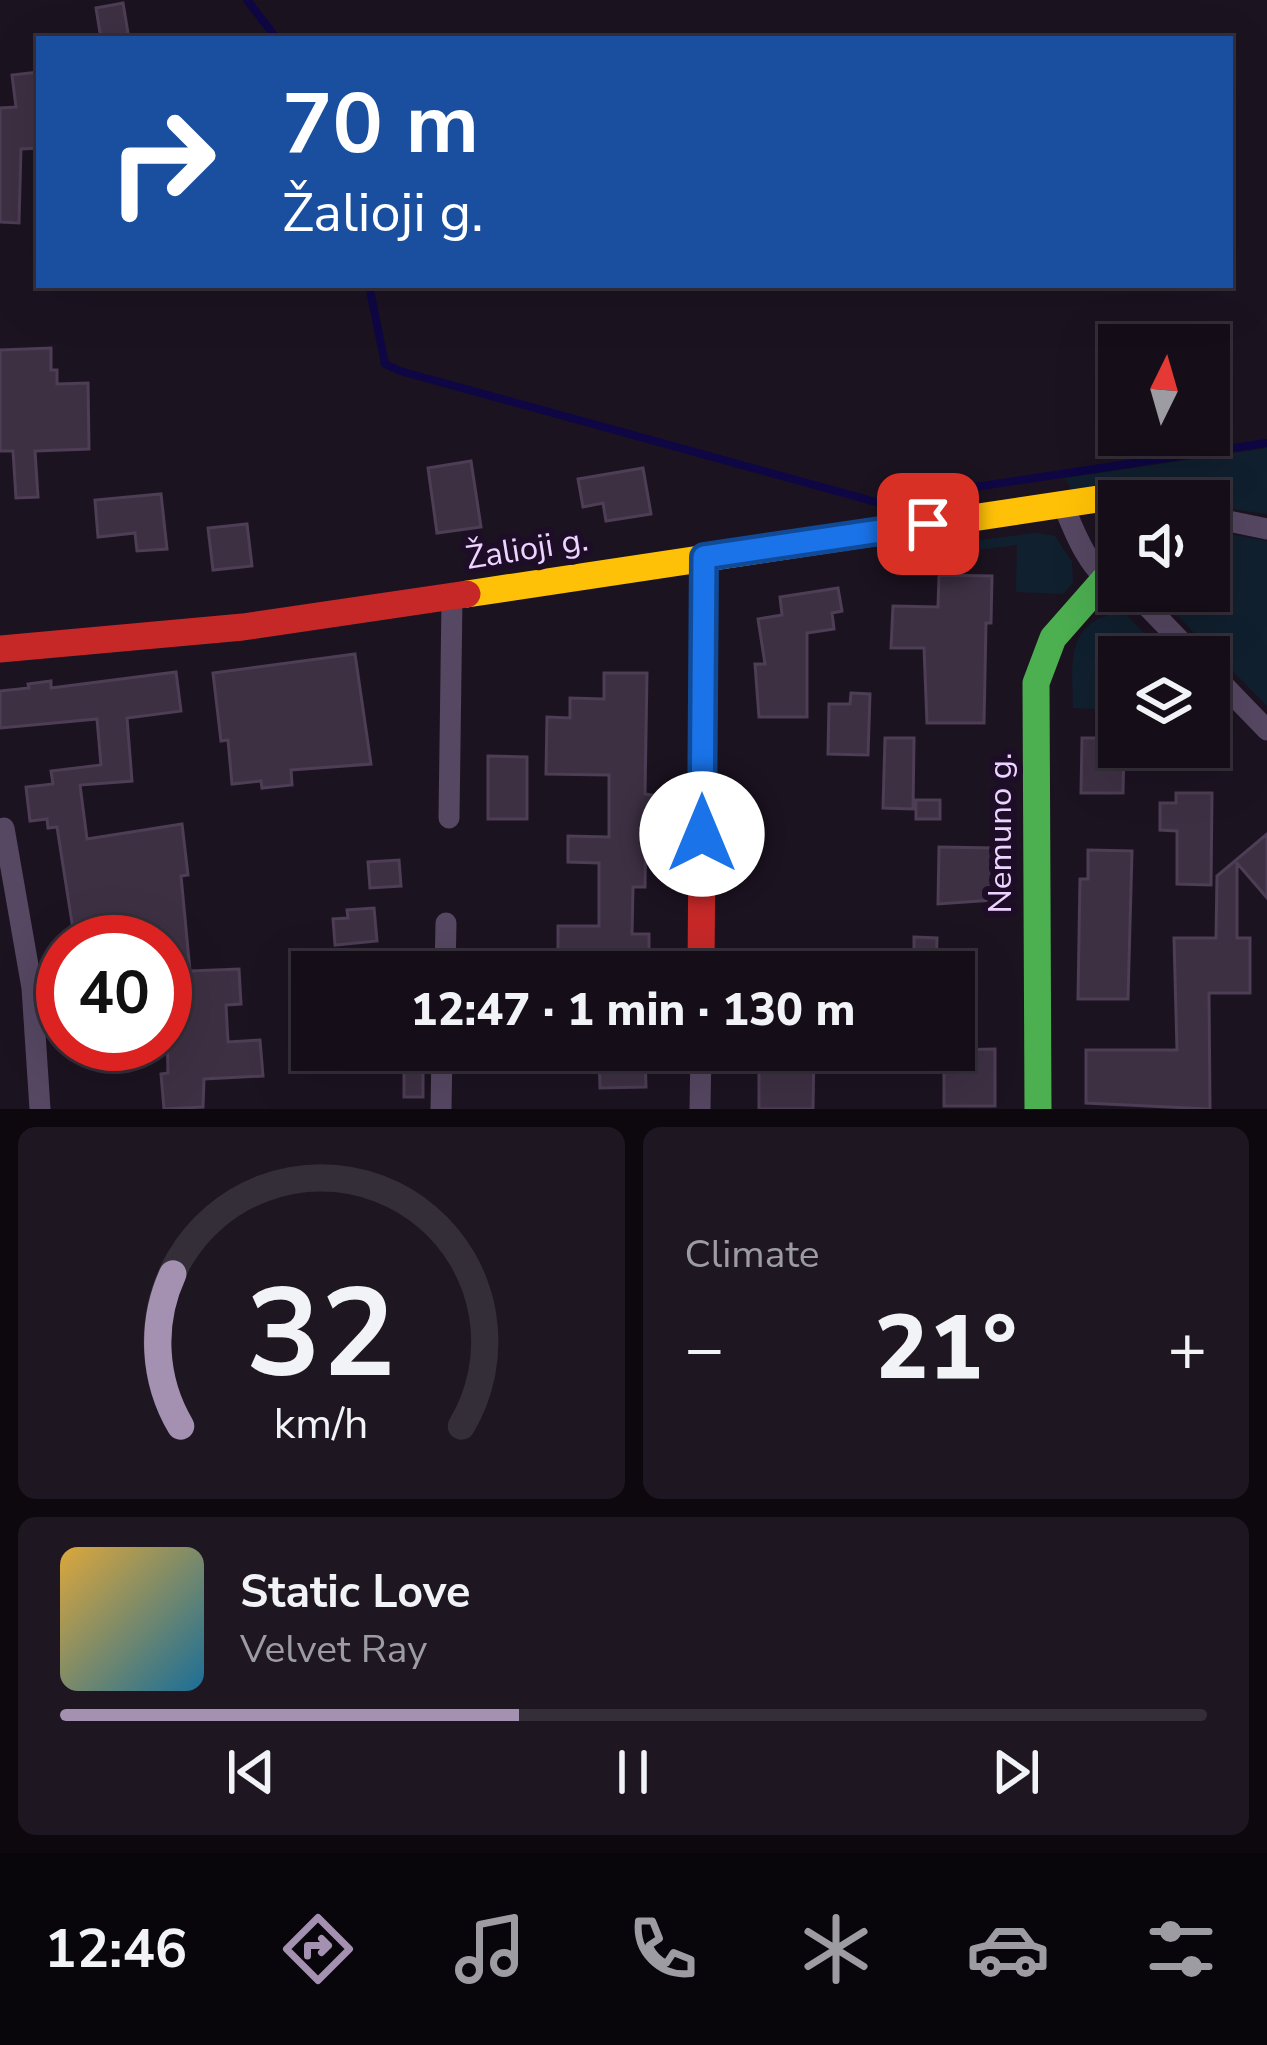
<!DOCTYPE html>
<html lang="en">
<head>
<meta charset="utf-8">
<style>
  :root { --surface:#150e19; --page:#1e1722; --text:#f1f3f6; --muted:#9d9ca2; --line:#342e38; --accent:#a490b1 }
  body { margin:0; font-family:"Nunito Sans",sans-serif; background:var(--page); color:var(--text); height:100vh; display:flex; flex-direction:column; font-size:45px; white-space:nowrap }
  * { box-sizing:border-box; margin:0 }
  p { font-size:39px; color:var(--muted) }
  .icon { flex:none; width:66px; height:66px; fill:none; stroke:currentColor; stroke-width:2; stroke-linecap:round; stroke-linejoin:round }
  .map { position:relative; height:1109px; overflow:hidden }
  .details { display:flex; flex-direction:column; gap:18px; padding:18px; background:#0c080e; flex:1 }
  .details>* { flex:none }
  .top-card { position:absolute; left:36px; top:36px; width:1197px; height:252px; border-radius:0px; box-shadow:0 12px 48px #0002,0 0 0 3px var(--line); background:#1a4fa0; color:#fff; overflow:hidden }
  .needle { width:78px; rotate:5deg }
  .tools { position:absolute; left:1098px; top:324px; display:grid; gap:24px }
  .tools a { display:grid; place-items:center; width:132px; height:132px; border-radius:0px; background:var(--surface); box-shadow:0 12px 48px #0002,0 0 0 3px var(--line); font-size:60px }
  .speed { position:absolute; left:36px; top:915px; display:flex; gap:24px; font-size:60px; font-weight:700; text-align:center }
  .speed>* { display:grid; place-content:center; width:156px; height:156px; border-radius:50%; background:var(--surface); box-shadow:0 12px 48px #0002,0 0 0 3px var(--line); line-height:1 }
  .speed .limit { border:18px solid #d22; background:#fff; color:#111 }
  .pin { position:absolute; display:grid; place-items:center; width:102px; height:102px; color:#fff; margin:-51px; border-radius:24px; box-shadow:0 6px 18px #0006 }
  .me { position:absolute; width:132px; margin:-66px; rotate:0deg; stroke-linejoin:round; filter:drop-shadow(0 0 9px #0008) }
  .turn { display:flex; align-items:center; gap:42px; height:252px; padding:0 48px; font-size:54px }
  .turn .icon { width:156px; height:156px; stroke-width:2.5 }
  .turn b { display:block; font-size:84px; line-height:102px }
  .big { font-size:90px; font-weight:800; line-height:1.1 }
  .details .card { flex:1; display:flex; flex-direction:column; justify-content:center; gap:18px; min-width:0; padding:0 42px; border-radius:18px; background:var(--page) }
  .details .dial { align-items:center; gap:0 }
  .dial svg { height:312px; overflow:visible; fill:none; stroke:var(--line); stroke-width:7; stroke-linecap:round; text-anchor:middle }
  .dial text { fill:var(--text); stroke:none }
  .song { display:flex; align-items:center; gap:36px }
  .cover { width:144px; height:144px; border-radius:18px; background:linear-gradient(135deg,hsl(40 70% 55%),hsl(200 70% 35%)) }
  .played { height:12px; border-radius:6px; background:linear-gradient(90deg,var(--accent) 40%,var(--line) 40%) }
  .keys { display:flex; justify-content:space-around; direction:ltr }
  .heat { display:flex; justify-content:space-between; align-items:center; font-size:66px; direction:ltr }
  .details .tiles { flex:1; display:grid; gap:18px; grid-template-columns:1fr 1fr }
  .card:last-child { grid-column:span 2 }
  .trip { position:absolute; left:291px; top:951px; width:684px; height:120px; border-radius:0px; background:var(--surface); box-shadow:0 12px 48px #0002,0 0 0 3px var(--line); font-weight:800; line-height:120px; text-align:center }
  .tab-bar { display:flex; height:192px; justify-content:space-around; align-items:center; background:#08060a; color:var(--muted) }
  .tab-bar .icon { width:84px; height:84px }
  .tab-bar .on { color:var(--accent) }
  .tab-bar b { font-size:54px; color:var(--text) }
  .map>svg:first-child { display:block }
  .green { fill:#11202f }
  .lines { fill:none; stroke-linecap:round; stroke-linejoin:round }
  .stream { stroke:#0e0744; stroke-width:8 }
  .building { fill:#3d3043; stroke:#4d3d55; stroke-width:3 }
  .street { stroke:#564762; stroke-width:21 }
  .fast { stroke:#4caf50; stroke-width:27 }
  .slow { stroke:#ffc107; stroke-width:27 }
  .jam { stroke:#c62828; stroke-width:27 }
  .route-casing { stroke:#114b97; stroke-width:30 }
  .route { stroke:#1a73e8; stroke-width:21 }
  .labels { text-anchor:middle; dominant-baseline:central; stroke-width:12; stroke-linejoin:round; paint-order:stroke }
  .street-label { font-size:33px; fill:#edd3ff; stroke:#1e0d27 }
</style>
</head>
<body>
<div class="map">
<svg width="1267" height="1109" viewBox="0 0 1267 1109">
  <rect width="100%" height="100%" fill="#1c1321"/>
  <!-- green -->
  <path class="green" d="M1267,448v66l-58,-8v-5h-22l-77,-15 -39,3 -6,-11z
    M1209,530l58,11v165l-114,-115h56z
    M1036,533l19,3 17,26 1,21 -10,11 -47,-2 1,-47 -118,15 -1,-10z
    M1124,613l44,44h-49v53l-46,-2c-1,-45 -8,-91 51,-95z"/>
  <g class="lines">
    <!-- stream -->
    <path class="stream" d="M247,0l30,39
      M369,285l16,79 15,7 476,131 391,-59"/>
  </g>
  <!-- building -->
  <path class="building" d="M123,3l6,36h-28l-5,-31z
    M39,72v76l-18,1 -2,74 -19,-1v-114l16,-1 -4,-32z
    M51,348v22h6v14l31,-1 1,66 -54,2 3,46 -22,1 -3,-47h-13v-101z
    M471,461l10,66 -44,6 -9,-65z
    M643,468l8,46 -45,7 -3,-18 -20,4 -5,-28z
    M161,494l6,55 -30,2 -2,-18 -37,4 -3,-37z
    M247,524l5,42 -39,4 -5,-42z
    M939,575l53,1 -1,47h-5l-2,100h-57l-3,-75h-33l2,-42 45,1z
    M838,588l4,23 -10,2 2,16 -27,4v84h-48l-4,-53h10l-7,-45 24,-4 -2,-18z
    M355,654l16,110 -80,6 1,15 -30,3 -1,-7 -29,3 -4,-44 -7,1 -8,-68z
    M176,672l5,39 -54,7 5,63 -52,4 7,54 95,-15 6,51 -7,1 9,95 49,-2 2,35 -15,1 2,37 32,-2 3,36 -59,3 -1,28 -39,2 -3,-35 7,-1 -3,-131h-90l-18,-115 -9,1 -1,-9 -17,2 -4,-34 27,-3 -2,-13 50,-6 -4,-46 -97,9v-37l29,-3 -1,-4 23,-3v7z
    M604,673h43l-2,121 7,1v24h-6l-1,68h-12l-1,47h17v38h-48v-19l-43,-1v-26h41v-63l-31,-1v-26l41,1v-62l-63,-1 1,-57 23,1v-20l34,1z
    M851,693l19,1 -2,61 -40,-1 1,-50h21z
    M885,738h29l-1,71 -30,-1z
    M1082,738h37v9h5l-1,46h-42z
    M488,756l39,1v62h-39z
    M1176,793h36l-1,92 -34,-1v-53l-17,-1v-27h16z
    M916,800h24v19h-24z
    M1267,834v64l-30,-35v75h13v55h-41l1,116 -124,-6v-53h91l-3,-112h42l1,-62z
    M939,847l54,1v52l-55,4z
    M1088,850l44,1 -4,148h-50l2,-120h8z
    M399,860l2,26 -31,2 -2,-26z
    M374,908l3,33 -42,4 -2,-26 15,-1 -1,-8z
    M914,937l23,1 -1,34h-22z
    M781,951h26v21h-26z
    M995,1049v57h-51v-56z
    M404,1050h19v47h-19z
    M599,1050h46l1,37 -46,1z
    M759,1050h55l-1,59h-54z"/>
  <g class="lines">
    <!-- street -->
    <path class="street" d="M1063,504c12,30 27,69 56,84
      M1209,517l58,12
      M1124,591l17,9 55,57
      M1209,670l58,60
      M449,818l3,-220
      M4,828l28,160 8,121
      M445,972l1,-49
      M441,1109l1,-59
      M700,1109l1,-59"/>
    <!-- fast -->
    <path class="fast" d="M1038,1109l-2,-426 17,-45 51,-58"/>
    <!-- slow -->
    <path class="slow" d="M467,594l631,-95 32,2"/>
    <!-- jam -->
    <path class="jam" d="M0,649l243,-22 224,-33
      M701,972l3,-415"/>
  </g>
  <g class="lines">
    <defs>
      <path id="route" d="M702,834l2,-277 224,-33"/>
    </defs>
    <!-- route casing -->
    <use href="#route" class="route-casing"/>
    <!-- route -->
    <use href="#route" class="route"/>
  </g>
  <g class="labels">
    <!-- street labels -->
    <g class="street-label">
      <text transform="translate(527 549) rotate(-9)">Žalioji g.</text>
      <text transform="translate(1000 833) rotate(-90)">Nemuno g.</text>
    </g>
  </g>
</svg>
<div class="tools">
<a><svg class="needle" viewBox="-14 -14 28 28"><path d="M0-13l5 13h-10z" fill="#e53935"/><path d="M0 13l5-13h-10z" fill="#9d9ca2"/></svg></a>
<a><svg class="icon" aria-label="sound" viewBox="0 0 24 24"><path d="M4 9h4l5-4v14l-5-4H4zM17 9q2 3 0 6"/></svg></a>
<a><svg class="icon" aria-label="layers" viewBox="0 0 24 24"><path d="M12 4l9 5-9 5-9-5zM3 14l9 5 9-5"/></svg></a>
</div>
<div class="speed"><div class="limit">40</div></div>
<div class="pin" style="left:928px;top:524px;background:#d93025"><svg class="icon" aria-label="arrive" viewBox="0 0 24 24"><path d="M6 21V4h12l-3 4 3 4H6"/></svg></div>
<svg class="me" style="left:702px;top:834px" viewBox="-20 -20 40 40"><circle r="19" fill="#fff"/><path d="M0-13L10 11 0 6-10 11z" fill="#1a73e8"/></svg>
<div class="trip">12:47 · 1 min · 130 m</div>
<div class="top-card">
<div class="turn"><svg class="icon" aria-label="right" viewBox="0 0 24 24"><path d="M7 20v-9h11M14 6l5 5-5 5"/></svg><div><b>70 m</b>Žalioji g.</div></div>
</div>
</div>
<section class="details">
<div class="tiles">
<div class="card dial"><svg viewBox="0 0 100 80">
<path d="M14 69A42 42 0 1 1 86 69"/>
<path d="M14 69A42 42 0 0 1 12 30" stroke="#a490b1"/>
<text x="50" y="56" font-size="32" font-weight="700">32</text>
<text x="50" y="72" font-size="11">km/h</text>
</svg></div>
<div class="card"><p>Climate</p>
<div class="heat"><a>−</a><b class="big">21°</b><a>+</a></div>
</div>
<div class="card">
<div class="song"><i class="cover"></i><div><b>Static Love</b><p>Velvet Ray</p></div></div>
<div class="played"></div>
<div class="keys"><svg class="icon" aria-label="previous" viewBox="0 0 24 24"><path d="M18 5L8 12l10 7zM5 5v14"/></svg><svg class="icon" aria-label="pause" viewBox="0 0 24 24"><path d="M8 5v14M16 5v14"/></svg><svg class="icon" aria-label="next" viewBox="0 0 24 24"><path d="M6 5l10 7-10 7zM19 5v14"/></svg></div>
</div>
</div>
</section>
<nav class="tab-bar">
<b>12:46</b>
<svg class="icon on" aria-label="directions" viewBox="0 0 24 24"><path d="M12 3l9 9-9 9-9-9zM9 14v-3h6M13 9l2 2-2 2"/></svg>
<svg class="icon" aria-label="music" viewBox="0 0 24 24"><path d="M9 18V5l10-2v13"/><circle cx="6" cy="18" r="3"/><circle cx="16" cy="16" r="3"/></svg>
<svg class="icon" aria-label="phone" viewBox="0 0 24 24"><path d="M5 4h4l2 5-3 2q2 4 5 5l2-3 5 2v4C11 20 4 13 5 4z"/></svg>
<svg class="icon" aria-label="climate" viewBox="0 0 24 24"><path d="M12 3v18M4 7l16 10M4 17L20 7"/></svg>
<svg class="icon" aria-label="car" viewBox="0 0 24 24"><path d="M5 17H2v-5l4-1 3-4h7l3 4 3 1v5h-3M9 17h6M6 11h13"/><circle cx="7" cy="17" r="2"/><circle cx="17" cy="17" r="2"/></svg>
<svg class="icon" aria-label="filters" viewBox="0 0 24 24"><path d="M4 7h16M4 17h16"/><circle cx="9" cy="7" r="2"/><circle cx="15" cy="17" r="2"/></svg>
</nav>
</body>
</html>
